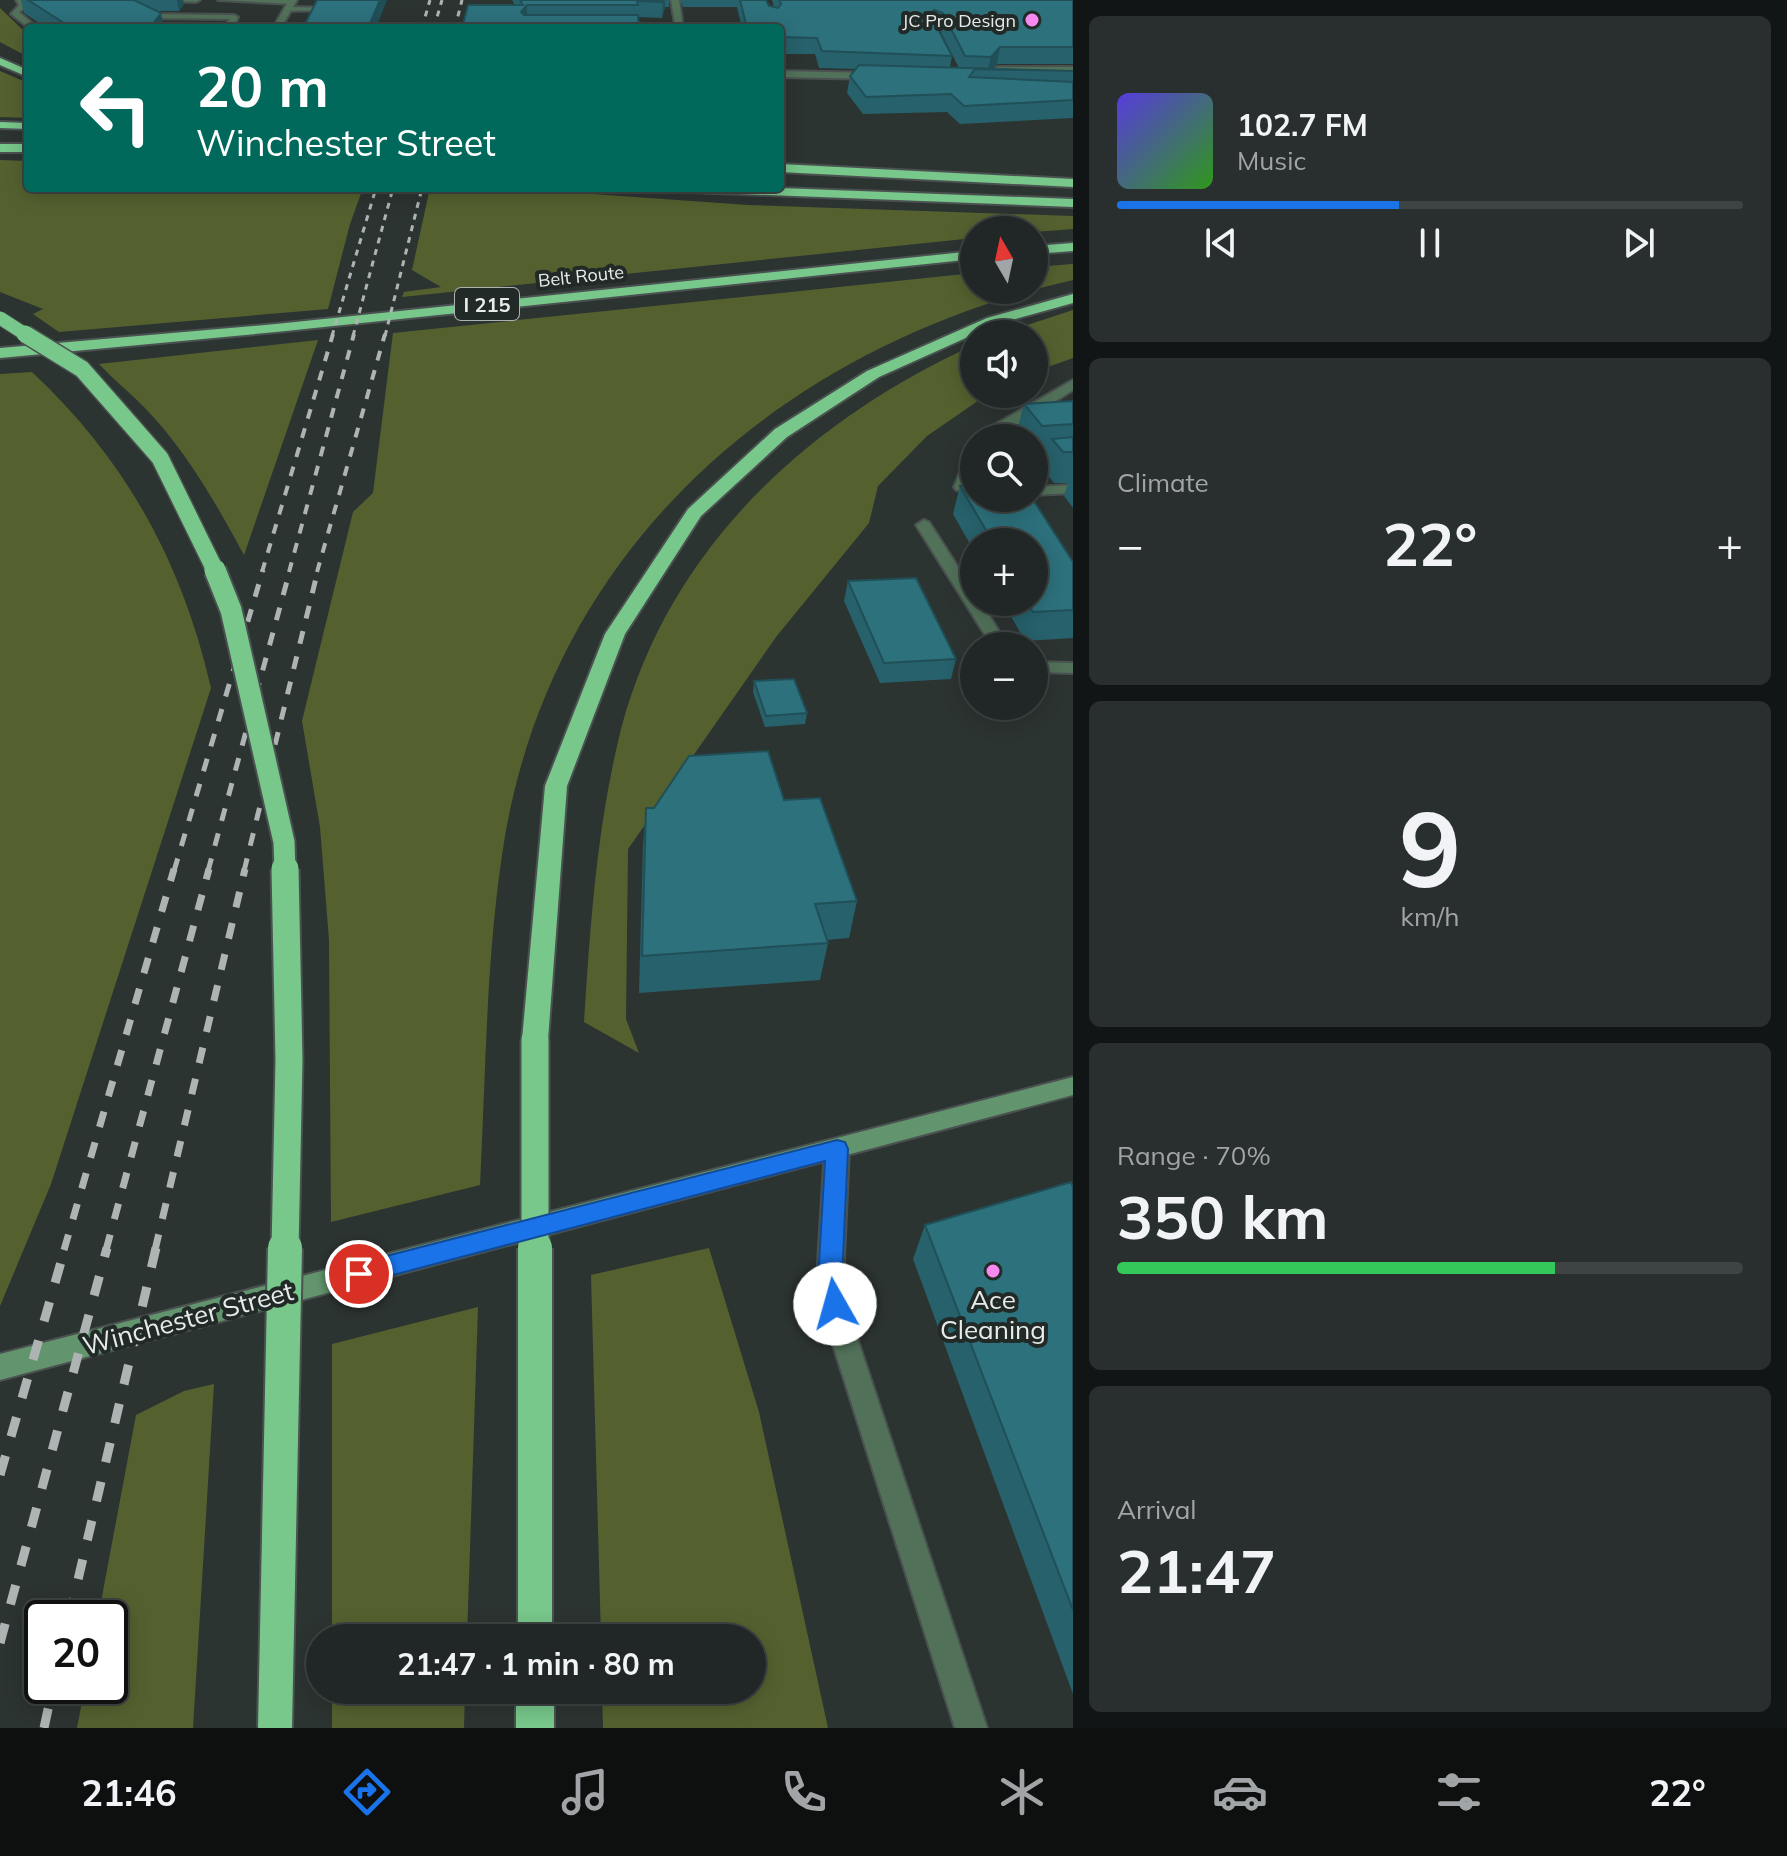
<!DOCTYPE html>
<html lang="en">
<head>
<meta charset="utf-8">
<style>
  :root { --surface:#212726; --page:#292f2e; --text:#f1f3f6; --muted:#a2a5a7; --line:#3e4443; --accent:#1a73e8 }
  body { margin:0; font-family:Mulish,sans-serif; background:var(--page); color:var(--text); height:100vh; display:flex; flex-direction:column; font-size:30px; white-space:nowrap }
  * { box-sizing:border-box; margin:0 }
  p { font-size:26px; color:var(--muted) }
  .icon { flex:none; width:44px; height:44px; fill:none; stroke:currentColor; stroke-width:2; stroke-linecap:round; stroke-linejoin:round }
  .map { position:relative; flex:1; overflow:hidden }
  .details { display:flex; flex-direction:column; gap:16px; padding:16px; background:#121515; width:714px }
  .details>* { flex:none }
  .banner { position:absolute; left:24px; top:24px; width:760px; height:168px; border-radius:8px; box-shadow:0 4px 20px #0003,0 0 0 2px var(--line); background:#00695c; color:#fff; overflow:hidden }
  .needle { width:52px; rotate:351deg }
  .fabs { position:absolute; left:960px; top:216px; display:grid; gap:16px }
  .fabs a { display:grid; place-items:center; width:88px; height:88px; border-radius:50%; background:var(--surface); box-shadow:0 4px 20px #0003,0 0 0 2px var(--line); font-size:40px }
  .speed { position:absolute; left:24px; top:1600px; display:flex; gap:16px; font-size:40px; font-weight:700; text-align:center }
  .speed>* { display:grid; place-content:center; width:104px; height:104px; border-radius:50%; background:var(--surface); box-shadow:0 4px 20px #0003,0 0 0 2px var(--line); line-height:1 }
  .speed .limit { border:4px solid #111; border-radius:12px; background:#fff; color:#111 }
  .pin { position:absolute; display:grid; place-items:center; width:68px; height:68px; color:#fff; margin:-34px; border:4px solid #fff; border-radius:50%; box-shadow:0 2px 8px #0007 }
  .me { position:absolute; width:88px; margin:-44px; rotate:353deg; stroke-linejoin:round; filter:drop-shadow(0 0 6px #0008) }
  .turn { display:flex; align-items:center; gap:28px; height:168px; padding:0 40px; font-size:36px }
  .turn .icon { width:104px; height:104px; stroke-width:2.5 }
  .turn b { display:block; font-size:56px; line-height:68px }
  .big { font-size:60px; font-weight:700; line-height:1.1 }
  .details .card { flex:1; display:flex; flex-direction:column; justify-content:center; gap:12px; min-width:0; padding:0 28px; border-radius:12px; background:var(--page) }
  .details .dial { align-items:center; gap:0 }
  .dial b { font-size:104px; line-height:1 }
  .song { display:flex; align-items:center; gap:24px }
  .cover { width:96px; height:96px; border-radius:12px; background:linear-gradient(135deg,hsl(250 70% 55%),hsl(110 70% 35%)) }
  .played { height:8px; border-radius:4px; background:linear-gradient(90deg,var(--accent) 45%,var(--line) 45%) }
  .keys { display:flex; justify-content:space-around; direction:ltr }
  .heat { display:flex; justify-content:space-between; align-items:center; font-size:44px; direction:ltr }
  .charge { height:12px; border-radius:6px; background:linear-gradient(90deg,#34c759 70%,var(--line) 0) }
  .trip { position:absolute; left:306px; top:1624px; width:460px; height:80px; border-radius:40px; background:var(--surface); box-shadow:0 4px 20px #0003,0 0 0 2px var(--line); font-weight:700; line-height:80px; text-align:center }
  .tabs { display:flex; height:128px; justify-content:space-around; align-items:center; background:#0d100f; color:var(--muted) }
  .tabs .icon { width:56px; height:56px }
  .tabs .current { color:var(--accent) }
  .tabs b { font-size:36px; color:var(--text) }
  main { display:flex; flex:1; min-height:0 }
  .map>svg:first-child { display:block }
  .green { fill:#54612f }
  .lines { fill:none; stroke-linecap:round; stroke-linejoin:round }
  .service-casing { stroke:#4a5150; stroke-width:4 }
  .minor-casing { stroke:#4a5150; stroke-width:4 }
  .secondary-casing { stroke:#4a5150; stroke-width:4 }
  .motorway-casing { stroke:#4a5150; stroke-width:4 }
  .service { fill:#527159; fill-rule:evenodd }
  .minor { fill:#527159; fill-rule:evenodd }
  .secondary { fill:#62946d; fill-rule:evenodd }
  .motorway { fill:#78c78b; fill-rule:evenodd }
  .rail-far4 { stroke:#aeb4b3; stroke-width:3; stroke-dasharray:6 6; stroke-linecap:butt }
  .rail-far3 { stroke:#aeb4b3; stroke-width:4; stroke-dasharray:10 10; stroke-linecap:butt }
  .rail-far2 { stroke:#aeb4b3; stroke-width:5; stroke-dasharray:13 13; stroke-linecap:butt }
  .rail-far1 { stroke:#aeb4b3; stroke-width:7; stroke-dasharray:16 16; stroke-linecap:butt }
  .rail { stroke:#aeb4b3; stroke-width:9; stroke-dasharray:20 20; stroke-linecap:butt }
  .motorway-bridge-far4-casing { stroke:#4a5150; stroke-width:15; stroke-linecap:butt }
  .motorway-bridge-far3-casing { stroke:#4a5150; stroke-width:20; stroke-linecap:butt }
  .motorway-bridge-far2-casing { stroke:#4a5150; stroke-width:25; stroke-linecap:butt }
  .motorway-bridge-far1-casing { stroke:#4a5150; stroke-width:31; stroke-linecap:butt }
  .motorway-bridge-casing { stroke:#4a5150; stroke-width:38; stroke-linecap:butt }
  .motorway-bridge-far4 { stroke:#78c78b; stroke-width:13 }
  .motorway-bridge-far3 { stroke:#78c78b; stroke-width:17 }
  .motorway-bridge-far2 { stroke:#78c78b; stroke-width:21 }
  .motorway-bridge-far1 { stroke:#78c78b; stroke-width:27 }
  .motorway-bridge { stroke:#78c78b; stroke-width:34 }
  .wall { fill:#27616b; fill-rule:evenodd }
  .shaded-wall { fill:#204f57 }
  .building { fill:#2d717c; stroke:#204f57; stroke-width:2 }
  .route { fill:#1a73e8; stroke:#114b97; stroke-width:2 }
  .poi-dot { fill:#f589ef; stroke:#222a28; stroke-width:3 }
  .labels { text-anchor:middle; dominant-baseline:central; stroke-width:8; stroke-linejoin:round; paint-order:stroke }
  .far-poi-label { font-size:18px; fill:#e7eceb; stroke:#222a28; text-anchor:end }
  .far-street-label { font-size:18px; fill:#e7eceb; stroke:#222a28 }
  .shield { fill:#222a28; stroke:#acb2b0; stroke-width:2 }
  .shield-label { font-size:20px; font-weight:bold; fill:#e7eceb }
  .near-poi-label { font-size:26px; fill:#e7eceb; stroke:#222a28 }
  .near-street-label { font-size:26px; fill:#e7eceb; stroke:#222a28 }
</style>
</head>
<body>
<main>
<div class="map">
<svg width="1073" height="1728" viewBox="0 0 1073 1728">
  <rect width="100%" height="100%" fill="#2c3432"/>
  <!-- green -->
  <path class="green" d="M0,8l28,27v22l-28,-15z
    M0,71l28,12v35l-28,-1z
    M0,160l28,1v27h335l-13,36 -22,85 -269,23 -26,-18 10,-5 -43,-17z
    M430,188h77l241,17 325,11v13l-39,3 -60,-2v8l-572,59 2,-5 37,-5 -29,-17z
    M1073,264v16c-283,64 -517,260 -568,556 -19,114 -19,233 -25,349l-149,37 -2,-282 -9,-113 -18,-106 51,-209 20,-19 20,-160 581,-60v17h60v-23z
    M1073,310v48l-39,14v-38h-34z
    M318,340l-74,215c-28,-52 -59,-106 -100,-148 -15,-15 -31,-28 -45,-43z
    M974,345v49h14l-61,42 -49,50 -9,37 -93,114 -148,212 -2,170 13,34 -55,-31c6,-93 12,-185 33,-276 43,-190 186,-323 357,-401z
    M32,372c94,88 150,190 179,316l-160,496 -51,122v-932z
    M709,1248l50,164 69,316h-225l-1,-38h150v-52h-151l-10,-363z
    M478,1307l-11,331h-135v-294z
    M214,1384l-21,344h-116l8,-42h25v-68h-12l38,-203 48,-24z
    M332,1690h133l-1,38h-132z"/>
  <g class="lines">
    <defs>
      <path id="service" d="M16,0h8l3,6 -8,6 19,16h-9l-18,-14 8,-9z
        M148,0h52l-4,2z
        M218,0h75l3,2 -4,2z
        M671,0h8l4,28 -75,-2 67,-2z
        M288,7l52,1 4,2 -59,1z
        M145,14l89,1 4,2 -4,11h-8l3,-9 -87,-1z
        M997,67h76v6h-73l2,7 -4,3 -8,-9z
        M1073,380v10l-76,48h-15l9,-11z
        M974,451v22l-4,10 4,1v8l-18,-2 -2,-3 13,-32z
        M1073,456v8l-39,3v-8z
        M1073,485v8l-39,2v-8z
        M924,520l5,2 45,70v10h7l27,44h-16l-76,-121z
        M1034,662l39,1v10l-39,-1z
        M837,1139l8,3 4,7 -6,131 11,49 133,399h-32l-127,-399 -11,-49 8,-131 4,-7z"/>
      <path id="minor" d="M289,0h8l-16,28h-8z
        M780,71l97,2 4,3 -4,3 -97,-2z"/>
      <path id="secondary" d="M1073,1077v18l-1073,285v-26z"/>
      <path id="motorway" d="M0,58l28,12v7l-28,-12z
        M0,122l28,1v6l-28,-1z
        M0,144h28v8h-28z
        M780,164l293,15v8l-293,-15z
        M684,188h96l293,11v8l-383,-15z
        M1073,243v8l-39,3v-8z
        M974,251v8l-698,73 -276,26v-10l276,-24z
        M1073,294v9l-76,21 -118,53 -92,60 -86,79 -76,118 -58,152 -19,254 -3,8 -10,3 -10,-3 -3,-8 23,-254 60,-152 83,-125 87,-80 92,-58 120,-53z
        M516,1690h38v38h-38z"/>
    </defs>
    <!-- service casing -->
    <use href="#service" class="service-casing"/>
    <!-- minor casing -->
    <use href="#minor" class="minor-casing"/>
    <!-- secondary casing -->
    <use href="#secondary" class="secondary-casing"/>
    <!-- motorway casing -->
    <use href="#motorway" class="motorway-casing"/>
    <!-- service -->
    <use href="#service" class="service"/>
    <!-- minor -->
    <use href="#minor" class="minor"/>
    <!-- secondary -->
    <use href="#secondary" class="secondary"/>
    <!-- motorway -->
    <use href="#motorway" class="motorway"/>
    <!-- rail-far4 -->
    <path class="rail-far4" d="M422,28l8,-28
      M434,28l8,-28
      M455,28l7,-28
      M332,336l44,-148
      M353,336l40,-148
      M385,336l37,-148"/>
    <!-- rail-far3 -->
    <path class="rail-far3" d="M262,572l71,-238
      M289,572l65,-238
      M317,572l68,-238"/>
    <!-- rail-far2 -->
    <path class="rail-far2" d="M174,871l89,-301
      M208,871l82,-301
      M244,871l74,-301"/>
    <!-- rail-far1 -->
    <path class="rail-far1" d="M64,1250l110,-381
      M106,1250l103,-381
      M155,1250l90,-381"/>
    <!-- rail -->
    <path class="rail" d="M0,1475l65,-227
      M69,1618l87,-370
      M0,1643l107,-395
      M44,1728l9,-42"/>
    <defs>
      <path id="motorway-bridge-far4" d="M0,318l28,18"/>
      <path id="motorway-bridge-far3" d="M25,334l57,35 78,89 56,114"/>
      <path id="motorway-bridge-far2" d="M215,570l16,40 53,232 1,29"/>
      <path id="motorway-bridge-far1" d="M285,869l4,191 -4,190
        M535,1040v210"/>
      <path id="motorway-bridge" d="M535,1248v390
        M275,1728l10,-480"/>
    </defs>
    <!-- motorway-bridge-far4 casing -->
    <use href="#motorway-bridge-far4" class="motorway-bridge-far4-casing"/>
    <!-- motorway-bridge-far3 casing -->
    <use href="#motorway-bridge-far3" class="motorway-bridge-far3-casing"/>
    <!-- motorway-bridge-far2 casing -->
    <use href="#motorway-bridge-far2" class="motorway-bridge-far2-casing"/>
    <!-- motorway-bridge-far1 casing -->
    <use href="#motorway-bridge-far1" class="motorway-bridge-far1-casing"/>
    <!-- motorway-bridge casing -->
    <use href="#motorway-bridge" class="motorway-bridge-casing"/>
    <!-- motorway-bridge-far4 -->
    <use href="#motorway-bridge-far4" class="motorway-bridge-far4"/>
    <!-- motorway-bridge-far3 -->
    <use href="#motorway-bridge-far3" class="motorway-bridge-far3"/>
    <!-- motorway-bridge-far2 -->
    <use href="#motorway-bridge-far2" class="motorway-bridge-far2"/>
    <!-- motorway-bridge-far1 -->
    <use href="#motorway-bridge-far1" class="motorway-bridge-far1"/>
    <!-- motorway-bridge -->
    <use href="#motorway-bridge" class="motorway-bridge"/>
  </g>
  <!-- wall -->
  <path class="wall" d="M21,0h162l1,4 -5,7h-21l6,17h-117l-23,-15z
    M512,0h157v7h-4l-3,11 -24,-1 -176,11 53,-23z
    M680,0h86l3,6 5,1 -2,-7h301v64h-76l-5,4 81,3v47l-113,6 -13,-12 -84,2 -16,-21 3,-17 5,-7 -36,-1 -4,-14h-35v-26h-38l-5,-21h-54zM938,29l2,1 19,38 -9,-1 2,-11z
    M1073,401v107l-9,-12 4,-13h-14l-11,-14 4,-14 -13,1v-18h-15l-3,-4 8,-30z
    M960,486l113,76v76l-48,3 -22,-39h31v-60h-60v9l-21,-37z
    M848,581l108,78 -5,20 -71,4 -36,-82z
    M754,681l53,32 -2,11 -40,3 -12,-35z
    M784,800l73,101 -8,37 -23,2 2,3 -8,37 -181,13 4,-148 3,-37z
    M1073,1187v507l-160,-435 12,-34z"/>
  <!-- shaded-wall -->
  <path class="shaded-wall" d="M177,0h6l1,4 -5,7z
    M380,0h7l-11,28h-8z
    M663,0h2v7l-3,11z
    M527,5v16l-6,-9z
    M161,13l3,15h-14z
    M1000,47l-3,17 -5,5h-4l3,-12z"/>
  <!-- building -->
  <path class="building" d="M28,0h106l27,13 -11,15 -80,-1z
    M317,0h63l-12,28h-65z
    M520,0h143v2l-26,-1 1,4h-111l-6,7 3,3h114l1,13h-177l6,-23h55z
    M740,0h26l3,6 9,2 3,-4 -2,-4h294v47h-73l-9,10 -26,-1 -22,-43 -9,-3 -4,4 22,42 -130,-5 -5,-13 -37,-1v-9h-33z
    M859,65l214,6 -98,-2 -6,8 104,5v18l-109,6 -13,-12 -85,3 -16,-21z
    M1073,401v23l-31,2 -18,-22z
    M1073,437v15h-10l-11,-13z
    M974,485v13h58l41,64v48l-40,2 -6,-10h7v-60h-41l-33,-56z
    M916,578l40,81 -72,4 -36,-82z
    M794,679l13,34 -41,3 -12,-35z
    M768,751l16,49 36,-2 37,103 -42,3 13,39 -186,13 4,-148h8l35,-52z
    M1071,1182l2,5v423l-148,-385z"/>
  <!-- route -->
  <path class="route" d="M837,1140l8,2 3,7 -6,131 5,24 -3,8 -9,3 -8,-3 -9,-32 7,-119 -466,123 -9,-3 -3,-7 3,-8 9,-3z"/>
  <!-- markers -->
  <g class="poi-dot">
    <circle cx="1032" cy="20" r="8"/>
    <circle cx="993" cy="1271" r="8"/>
  </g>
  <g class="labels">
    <!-- far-poi labels -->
    <g class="far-poi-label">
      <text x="1016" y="20">JC Pro Design</text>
    </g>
    <!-- far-street labels -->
    <g class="far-street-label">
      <text transform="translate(581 276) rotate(-6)">Belt Route</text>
    </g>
    <!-- shield labels -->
    <rect class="shield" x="455" y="288" width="64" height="32" rx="6"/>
    <g class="shield-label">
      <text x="487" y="304">I 215</text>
    </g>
    <!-- near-poi labels -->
    <g class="near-poi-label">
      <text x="993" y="1299">Ace<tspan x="993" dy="30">Cleaning</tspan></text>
    </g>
    <!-- near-street labels -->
    <g class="near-street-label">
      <text transform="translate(188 1318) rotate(-15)">Winchester Street</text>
    </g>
  </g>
</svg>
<div class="fabs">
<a><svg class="needle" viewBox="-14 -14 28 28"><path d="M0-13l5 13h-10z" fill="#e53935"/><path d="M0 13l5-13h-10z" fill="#a2a5a7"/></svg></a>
<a><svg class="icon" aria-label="sound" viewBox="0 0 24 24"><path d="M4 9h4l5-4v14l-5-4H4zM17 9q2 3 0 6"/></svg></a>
<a><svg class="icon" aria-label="search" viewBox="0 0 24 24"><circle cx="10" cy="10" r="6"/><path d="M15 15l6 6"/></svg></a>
<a>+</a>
<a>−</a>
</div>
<div class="speed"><div class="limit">20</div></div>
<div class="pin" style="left:359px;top:1274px;background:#d93025"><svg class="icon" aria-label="arrive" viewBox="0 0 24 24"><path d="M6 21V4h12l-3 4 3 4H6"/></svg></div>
<svg class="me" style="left:835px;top:1304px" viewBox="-20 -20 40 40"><circle r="19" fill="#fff"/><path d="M0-13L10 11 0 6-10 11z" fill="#1a73e8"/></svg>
<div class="trip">21:47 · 1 min · 80 m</div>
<div class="banner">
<div class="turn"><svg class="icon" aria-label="left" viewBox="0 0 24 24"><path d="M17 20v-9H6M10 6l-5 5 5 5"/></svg><div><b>20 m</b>Winchester Street</div></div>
</div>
</div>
<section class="details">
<div class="card">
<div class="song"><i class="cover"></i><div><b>102.7 FM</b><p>Music</p></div></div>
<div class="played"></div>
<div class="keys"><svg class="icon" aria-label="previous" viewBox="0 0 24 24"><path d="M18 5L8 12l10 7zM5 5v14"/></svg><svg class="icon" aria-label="pause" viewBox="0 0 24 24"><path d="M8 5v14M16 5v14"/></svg><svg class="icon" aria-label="next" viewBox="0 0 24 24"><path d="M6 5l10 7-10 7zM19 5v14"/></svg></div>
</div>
<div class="card"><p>Climate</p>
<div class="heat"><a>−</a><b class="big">22°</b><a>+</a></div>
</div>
<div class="card dial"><b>9</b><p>km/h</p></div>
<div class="card"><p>Range · 70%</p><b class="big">350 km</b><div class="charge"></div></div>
<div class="card"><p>Arrival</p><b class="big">21:47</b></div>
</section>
</main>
<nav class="tabs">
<b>21:46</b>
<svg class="icon current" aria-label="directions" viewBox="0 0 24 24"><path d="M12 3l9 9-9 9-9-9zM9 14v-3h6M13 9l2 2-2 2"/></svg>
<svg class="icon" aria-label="music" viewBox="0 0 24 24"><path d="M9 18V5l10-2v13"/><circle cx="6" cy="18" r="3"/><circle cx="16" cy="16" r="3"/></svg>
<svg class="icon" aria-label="phone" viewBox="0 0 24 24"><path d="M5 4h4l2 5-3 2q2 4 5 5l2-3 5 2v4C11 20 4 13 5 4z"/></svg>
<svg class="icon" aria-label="climate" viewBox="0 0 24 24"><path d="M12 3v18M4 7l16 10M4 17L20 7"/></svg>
<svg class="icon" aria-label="car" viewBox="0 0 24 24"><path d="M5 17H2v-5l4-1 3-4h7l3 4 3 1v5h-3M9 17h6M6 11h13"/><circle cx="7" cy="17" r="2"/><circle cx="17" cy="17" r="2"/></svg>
<svg class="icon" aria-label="filters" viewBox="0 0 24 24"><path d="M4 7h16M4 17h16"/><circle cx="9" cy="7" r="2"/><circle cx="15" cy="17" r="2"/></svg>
<b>22°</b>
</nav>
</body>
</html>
